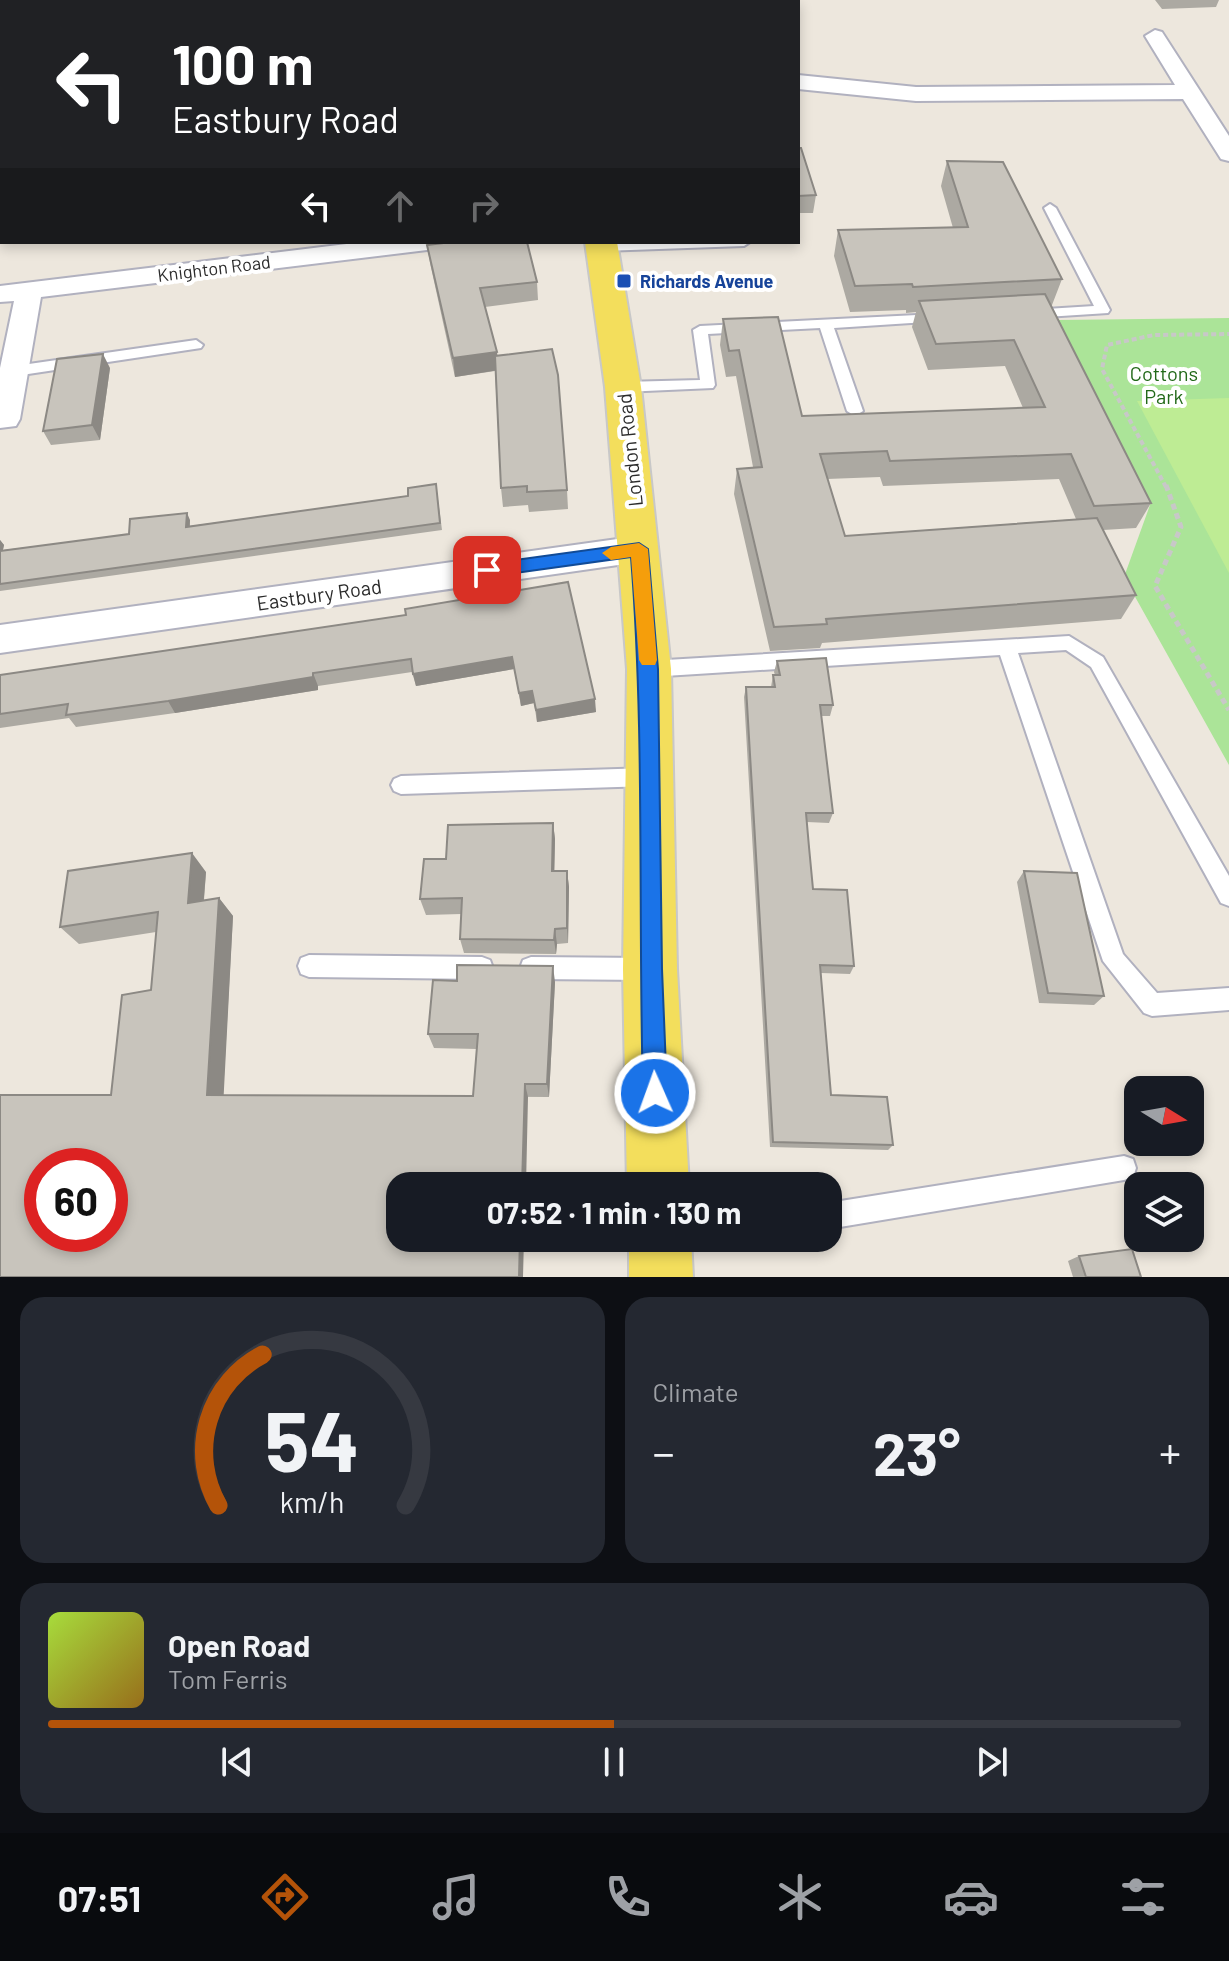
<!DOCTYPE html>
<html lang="en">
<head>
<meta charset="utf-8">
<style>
  :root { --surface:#171b24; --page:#242831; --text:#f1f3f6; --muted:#9ea1a6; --line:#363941; --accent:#b45309 }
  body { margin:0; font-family:Barlow,sans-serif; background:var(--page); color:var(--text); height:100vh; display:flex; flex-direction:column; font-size:30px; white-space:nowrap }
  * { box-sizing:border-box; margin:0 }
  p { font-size:26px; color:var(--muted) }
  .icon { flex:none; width:44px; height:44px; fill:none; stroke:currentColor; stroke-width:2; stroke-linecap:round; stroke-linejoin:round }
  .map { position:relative; height:1277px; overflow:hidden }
  .drawer { display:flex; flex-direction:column; gap:20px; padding:20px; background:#0d0f14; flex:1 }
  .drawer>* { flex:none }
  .banner { position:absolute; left:0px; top:0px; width:800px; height:244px; box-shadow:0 4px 12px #0003; background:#202124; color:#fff; overflow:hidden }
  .needle { width:52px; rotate:101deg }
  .controls { position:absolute; left:1124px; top:1076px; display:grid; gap:16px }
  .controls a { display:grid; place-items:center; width:80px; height:80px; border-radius:16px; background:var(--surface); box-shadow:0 4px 12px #0003; font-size:40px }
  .speed { position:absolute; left:24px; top:1148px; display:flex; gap:16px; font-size:40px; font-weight:700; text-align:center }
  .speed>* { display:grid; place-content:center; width:104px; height:104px; border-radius:50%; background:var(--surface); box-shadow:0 4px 12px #0003; line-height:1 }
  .speed .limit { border:12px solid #d22; background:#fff; color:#111 }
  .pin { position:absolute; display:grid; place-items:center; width:68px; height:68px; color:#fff; margin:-34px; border-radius:16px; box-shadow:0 4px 12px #0006 }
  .me { position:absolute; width:88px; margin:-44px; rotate:358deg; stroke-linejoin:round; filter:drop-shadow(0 0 6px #0008) }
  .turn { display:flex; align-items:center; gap:28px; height:168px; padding:0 40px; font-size:36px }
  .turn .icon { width:104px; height:104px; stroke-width:2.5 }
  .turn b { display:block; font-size:56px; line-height:68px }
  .lanes { display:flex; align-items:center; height:76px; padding:0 40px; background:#0003; justify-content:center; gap:40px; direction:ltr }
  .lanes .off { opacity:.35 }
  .big { font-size:60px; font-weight:700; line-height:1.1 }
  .drawer .card { flex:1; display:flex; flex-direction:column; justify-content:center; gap:12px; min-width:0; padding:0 28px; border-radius:24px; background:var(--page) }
  .drawer .dial { align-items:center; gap:0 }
  .dial svg { height:208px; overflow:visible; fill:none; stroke:var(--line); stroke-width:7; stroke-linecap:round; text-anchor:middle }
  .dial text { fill:var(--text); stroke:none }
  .song { display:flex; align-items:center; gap:24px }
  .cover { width:96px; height:96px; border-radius:12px; background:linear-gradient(135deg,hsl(80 70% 55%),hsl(40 70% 35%)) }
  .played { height:8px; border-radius:4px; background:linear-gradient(90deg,var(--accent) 50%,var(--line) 50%) }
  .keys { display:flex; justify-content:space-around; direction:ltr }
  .heat { display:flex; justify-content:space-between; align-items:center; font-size:44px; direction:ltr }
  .drawer .tiles { flex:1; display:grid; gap:20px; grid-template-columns:1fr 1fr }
  .card:last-child { grid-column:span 2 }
  .trip { position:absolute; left:386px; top:1172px; width:456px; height:80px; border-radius:24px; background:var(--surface); box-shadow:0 4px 12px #0003; font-weight:700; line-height:80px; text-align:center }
  .tab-bar { display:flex; height:128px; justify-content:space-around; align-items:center; background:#090b0e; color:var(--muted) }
  .tab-bar .icon { width:56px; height:56px }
  .tab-bar .on { color:var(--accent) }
  .tab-bar b { font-size:36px; color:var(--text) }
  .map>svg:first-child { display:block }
  .green { fill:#abe498 }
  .pitch { fill:#beec94 }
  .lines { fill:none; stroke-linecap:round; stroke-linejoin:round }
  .service-casing { stroke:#b1b1bf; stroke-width:4 }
  .minor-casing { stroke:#b1b1bf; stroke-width:4 }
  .primary-casing { stroke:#c8c8c8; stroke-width:4 }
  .path-far1 { stroke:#c8c8c8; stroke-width:4; stroke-dasharray:5 3; stroke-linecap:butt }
  .path { stroke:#c8c8c8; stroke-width:5; stroke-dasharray:6 4; stroke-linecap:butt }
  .service { fill:#fff; fill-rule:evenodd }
  .minor { fill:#fff; fill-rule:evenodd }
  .primary { fill:#f3de5c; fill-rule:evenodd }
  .wall { fill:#aca9a2; fill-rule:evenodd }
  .shaded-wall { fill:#8c8984 }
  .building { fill:#c8c4bc; stroke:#8c8984; stroke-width:2; fill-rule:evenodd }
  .route { fill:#1a73e8; stroke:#114b97; stroke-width:2 }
  .slow { fill:#f59e0b }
  .transit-dot { fill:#1a4fb4; stroke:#fff; stroke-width:3 }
  .labels { text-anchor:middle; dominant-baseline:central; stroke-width:8; stroke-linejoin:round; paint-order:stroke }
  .far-street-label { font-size:18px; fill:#2b2b2b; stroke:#fff }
  .far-transit-label { font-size:18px; font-weight:bold; fill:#164399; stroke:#fff; text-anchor:start }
  .park-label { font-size:20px; fill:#226919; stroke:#fff }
  .street-label { font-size:20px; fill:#2b2b2b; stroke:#fff }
</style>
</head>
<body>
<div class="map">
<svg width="1229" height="1277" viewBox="0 0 1229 1277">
  <rect width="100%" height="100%" fill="#ede7dd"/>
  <!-- green -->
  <path class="green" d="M1229,318v447l-105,-188 26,-72 -92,-185z"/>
  <!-- pitch -->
  <path class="pitch" d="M1229,398v175l-92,-172z"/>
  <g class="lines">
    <defs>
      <path id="service" d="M763,0h25l1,2h-25z
        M1050,204l6,4 54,102 -2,3 -78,5 -7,-4 7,-4 64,-4 -50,-98z
        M633,242h117l-6,4 -142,5 -7,-4 7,-4z
        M937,314l7,4 -2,3 -108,7 29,83 -8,5 -8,-5 -27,-83 -112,6 7,51 -2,3 -90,4 -7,-5 7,-5 77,-2 -7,-50 7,-4z
        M196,340l7,5 -2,3 -186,28 -7,-5 7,-5z
        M1069,636l34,21 126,219v30l-8,-3 -130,-236 -25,-17 -48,3 105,301 34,39 72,-5v22l-77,6 -8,-3 -41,-52 -103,-306 -351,22 -7,-3 -2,-5 2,-5 7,-3z
        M649,768l7,3 3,6 -3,6 -7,3 -248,8 -7,-3 -3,-6 3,-6 7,-3z
        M309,955l173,2 8,3 3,8 -3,8 -8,3 -173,-2 -8,-3 -3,-8 3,-8z
        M531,957l115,1 8,3 3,8 -3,8 -8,3 -115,-1 -8,-3 -3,-8 3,-8z
        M1124,1156l9,3 3,9 -3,9 -9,3 -296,49v-26z"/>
      <path id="minor" d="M1155,30l7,2 67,104v25l-8,-2 -38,-60 -267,2 -118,-12v-14l118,12 259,-2 -30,-49z
        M0,44h2v12h-2z
        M0,163h2v14h-2z
        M363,242h77l-4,5 -9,3 -386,47 -21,122 -4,7 -16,2v-60l14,-67 -14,1v-16z
        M639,536l12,4 5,9 -5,9 -12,4 -639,91v-28z"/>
      <path id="primary" d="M604,0h24v2h-24z
        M585,242h32l24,145 30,282 6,300 12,217h-62l-4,-217 4,-300 -22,-282z
        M629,1238h62l2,39h-64z"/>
    </defs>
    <!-- service casing -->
    <use href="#service" class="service-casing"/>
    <!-- minor casing -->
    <use href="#minor" class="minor-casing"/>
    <!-- primary casing -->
    <use href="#primary" class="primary-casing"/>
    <!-- path-far1 -->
    <path class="path-far1" d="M1166,487l-64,-118 5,-24 47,-10 75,-1"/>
    <!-- path -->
    <path class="path" d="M1166,485l15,42 -26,59 74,124"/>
    <!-- service -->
    <use href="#service" class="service"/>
    <!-- minor -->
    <use href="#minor" class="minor"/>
    <!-- primary -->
    <use href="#primary" class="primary"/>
  </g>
  <!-- wall -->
  <path class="wall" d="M1155,0h64l-3,7 -54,2z
    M798,148l18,47 -3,18h-15z
    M947,161l115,118 -10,26h-2l101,198 -15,25 -33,2 33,65 -15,24 -299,24 -2,5 -50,3 -36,-157 3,-25 16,-2 -17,-91 -10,1 -6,-32 3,-26 79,97 221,-8 -18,-42 -77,4 -16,-43 4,-15 -10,1v-3l-56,2 -16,-56 4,-26 115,-2 -12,-42zM880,477l3,9 176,-7 17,40 -231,17 -18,-57z
    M427,245l110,37 1,18 -53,7 12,48 70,135 1,19 -39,3 -1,-7 -25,2 -2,-19 -6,-117 -40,6 -25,-114z
    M110,368l-10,72 -49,5 -8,-14z
    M436,484l6,46 -442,61v-51l4,5 -1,5 50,-6 76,-10 61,-14v6l218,-30z
    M568,582l28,130 -59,10 -3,-19 -13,3 -7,-37 -98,17 -4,-14 -94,14v4l-143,23 -99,14 -7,-9 -69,10v-53l406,-60z
    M777,661l56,44 -3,11h-9l12,97 -4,10 -22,-1 6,67 41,77 -4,8 -29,-1 10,122 62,50 -5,5 -118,-3 -26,-450 2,-10h25l2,-12h2l-1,-3z
    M553,823l2,16 -1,32h13l2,16 -1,56 -11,1 -1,10 -92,-1 -4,-14 1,-25 -35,1 -6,-16 26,-40z
    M1024,871l80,125 -10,9 -55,-2 -22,-121z
    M206,872l-2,28 15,-2 14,18 -10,179 250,1 4,-47 -43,-1 -6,-14 127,-52 -6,115 -438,-2 40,-105 5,-58 -77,12 -19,-17z
    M1079,1256l62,21h-68l-5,-16z"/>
  <!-- shaded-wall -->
  <path class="shaded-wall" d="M497,352l2,18 -44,7 -2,-19z
    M103,354l7,14 -10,72 -8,-15z
    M187,513l3,7 -1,14 -3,-7z
    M0,540l4,5 -3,13 -1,-1z
    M512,657l2,12 -98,17 -3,-12z
    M313,673l5,13v4l-143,23 -7,-12z
    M532,691l2,12 -13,3 -2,-13z
    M595,699l1,13 -59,10 -1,-12z
    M553,823l2,16 -1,49 -2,-17z
    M192,853l14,19 -4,49 -14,-18z
    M567,871l2,16 -1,56 -1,-15z
    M219,898l14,18 -10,192 -16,-13z
    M555,929l2,15 -1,10 -2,-14z
    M553,966l2,16 -6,115 -2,-13z
    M525,1084l3,13 -2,89h-4z
    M520,1238h4l-1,39h-4z"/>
  <!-- building -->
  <path class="building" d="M798,148h3l15,47 -18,1z
    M947,161l56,1 59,117 -149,8 -1,-3 -57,2 -17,-56 130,-3z
    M452,242h75l10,40 -57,6 17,64 -44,6 -26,-113z
    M1045,294l106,209 -57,3 -23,-52 -181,7 -3,-10 -67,3 25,82 252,-18 39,77 -310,24 1,5 -53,3 -37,-158 25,-2 -23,-117 -10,1 -6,-32 55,-2 24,99 243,-9 -31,-67 -78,4 -17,-43z
    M552,349l6,26 9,115 -40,2v-6l-26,2 -6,-132z
    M103,354l-11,71 -49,6 14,-72z
    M436,484l4,39 -440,61v-33l129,-17 1,-15 57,-6 -1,14 222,-31v-8z
    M568,582l27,117 -59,11 -4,-19 -13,2 -7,-36 -99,17 -2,-15 -98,14v4l-145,24 -102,14 2,-11 -68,10v-39l406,-60 -1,-6z
    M826,658l7,47h-13l13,108h-27l3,34 4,42 34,1 7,76 -34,-1 11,130 56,2 6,48 -120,-3 -27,-455h29l-2,-12h7l-3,-14z
    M553,823l-1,48h15v57l-12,1 -1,11 -94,-1 2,-41 -42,1 4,-40h22l2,-34z
    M192,853l-4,50 31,-5 -12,197 266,1 5,-62h-50l5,-54 24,1v-16l96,1 -6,118h-22l-3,102h-122v52h120l-1,39h-519v-182h111l11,-100 29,-5 7,-78 -98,15 8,-56zM42,1166h68v68h-68z
    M1024,871l53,2 27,123 -56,-3z
    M1132,1249l9,28h-55l-7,-21z"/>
  <!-- route -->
  <path class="route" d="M639,543l9,6 10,120 4,300 5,124 -4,9 -8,3 -9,-3 -3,-9c-5,-179 2,-358 -12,-536l-144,20 -9,-7 9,-6z"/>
  <!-- slow -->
  <path class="slow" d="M639,543l9,6 9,111 -2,5h-13l-3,-5 -8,-103 -20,3 -9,-7 9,-6z"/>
  <!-- markers -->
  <rect class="transit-dot" x="616" y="273" width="16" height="16" rx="4"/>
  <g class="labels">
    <!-- far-street labels -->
    <g class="far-street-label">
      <text transform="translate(214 268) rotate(-7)">Knighton Road</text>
    </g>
    <!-- far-transit labels -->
    <g class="far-transit-label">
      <text x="640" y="281">Richards Avenue</text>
    </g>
    <!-- park labels -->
    <g class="park-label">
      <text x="1164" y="373">Cottons<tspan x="1164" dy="23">Park</tspan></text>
    </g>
    <!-- street labels -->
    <g class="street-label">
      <text transform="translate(629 450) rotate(-96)">London Road</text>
      <text transform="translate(319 594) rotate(-8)">Eastbury Road</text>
    </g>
  </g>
</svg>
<div class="controls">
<a><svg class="needle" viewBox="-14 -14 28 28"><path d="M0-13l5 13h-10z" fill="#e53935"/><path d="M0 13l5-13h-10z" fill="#9ea1a6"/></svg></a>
<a><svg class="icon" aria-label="layers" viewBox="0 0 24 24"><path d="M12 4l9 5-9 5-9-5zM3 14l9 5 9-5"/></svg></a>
</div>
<div class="speed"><div class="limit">60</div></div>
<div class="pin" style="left:487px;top:570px;background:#d93025"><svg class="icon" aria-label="arrive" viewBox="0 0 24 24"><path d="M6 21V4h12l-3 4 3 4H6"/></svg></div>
<svg class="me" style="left:655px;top:1093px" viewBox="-20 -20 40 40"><circle r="17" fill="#1a73e8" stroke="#fff" stroke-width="3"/><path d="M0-11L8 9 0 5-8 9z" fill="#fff"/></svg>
<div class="trip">07:52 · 1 min · 130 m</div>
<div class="banner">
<div class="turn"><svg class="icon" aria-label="left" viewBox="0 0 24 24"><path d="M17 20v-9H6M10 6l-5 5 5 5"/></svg><div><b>100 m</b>Eastbury Road</div></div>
<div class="lanes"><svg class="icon" aria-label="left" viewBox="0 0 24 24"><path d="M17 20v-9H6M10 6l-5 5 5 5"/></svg><svg class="icon off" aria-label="ahead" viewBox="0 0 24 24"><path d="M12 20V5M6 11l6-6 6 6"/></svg><svg class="icon off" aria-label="right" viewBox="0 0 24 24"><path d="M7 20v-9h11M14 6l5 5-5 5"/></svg></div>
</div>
</div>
<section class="drawer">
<div class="tiles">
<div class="card dial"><svg viewBox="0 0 100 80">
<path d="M14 69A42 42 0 1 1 86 69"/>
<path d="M14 69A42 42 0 0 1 31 11" stroke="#b45309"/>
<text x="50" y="56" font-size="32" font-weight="700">54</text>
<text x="50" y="72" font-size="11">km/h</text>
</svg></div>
<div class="card"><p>Climate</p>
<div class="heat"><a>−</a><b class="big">23°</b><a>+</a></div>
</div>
<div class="card">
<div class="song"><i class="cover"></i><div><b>Open Road</b><p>Tom Ferris</p></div></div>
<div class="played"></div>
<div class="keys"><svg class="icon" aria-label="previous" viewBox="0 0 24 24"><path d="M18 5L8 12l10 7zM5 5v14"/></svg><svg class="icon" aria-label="pause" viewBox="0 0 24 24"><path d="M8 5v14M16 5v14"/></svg><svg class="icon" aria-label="next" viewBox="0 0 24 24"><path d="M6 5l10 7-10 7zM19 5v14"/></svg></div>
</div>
</div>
</section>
<nav class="tab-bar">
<b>07:51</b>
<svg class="icon on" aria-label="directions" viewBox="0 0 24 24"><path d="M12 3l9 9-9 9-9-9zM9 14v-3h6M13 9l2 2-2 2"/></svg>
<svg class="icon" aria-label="music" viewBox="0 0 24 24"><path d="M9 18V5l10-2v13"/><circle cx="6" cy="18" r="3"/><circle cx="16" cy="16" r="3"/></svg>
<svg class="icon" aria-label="phone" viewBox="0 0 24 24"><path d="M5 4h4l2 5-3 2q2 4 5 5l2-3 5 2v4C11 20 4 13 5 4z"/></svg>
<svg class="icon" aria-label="climate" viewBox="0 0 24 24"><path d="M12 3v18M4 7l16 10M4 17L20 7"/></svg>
<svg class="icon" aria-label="car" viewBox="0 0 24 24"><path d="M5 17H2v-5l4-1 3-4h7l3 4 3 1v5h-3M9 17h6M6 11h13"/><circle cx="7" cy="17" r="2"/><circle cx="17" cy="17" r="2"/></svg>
<svg class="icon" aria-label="filters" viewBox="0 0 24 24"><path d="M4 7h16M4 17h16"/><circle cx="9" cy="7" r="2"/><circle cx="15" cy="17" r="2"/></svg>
</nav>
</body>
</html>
